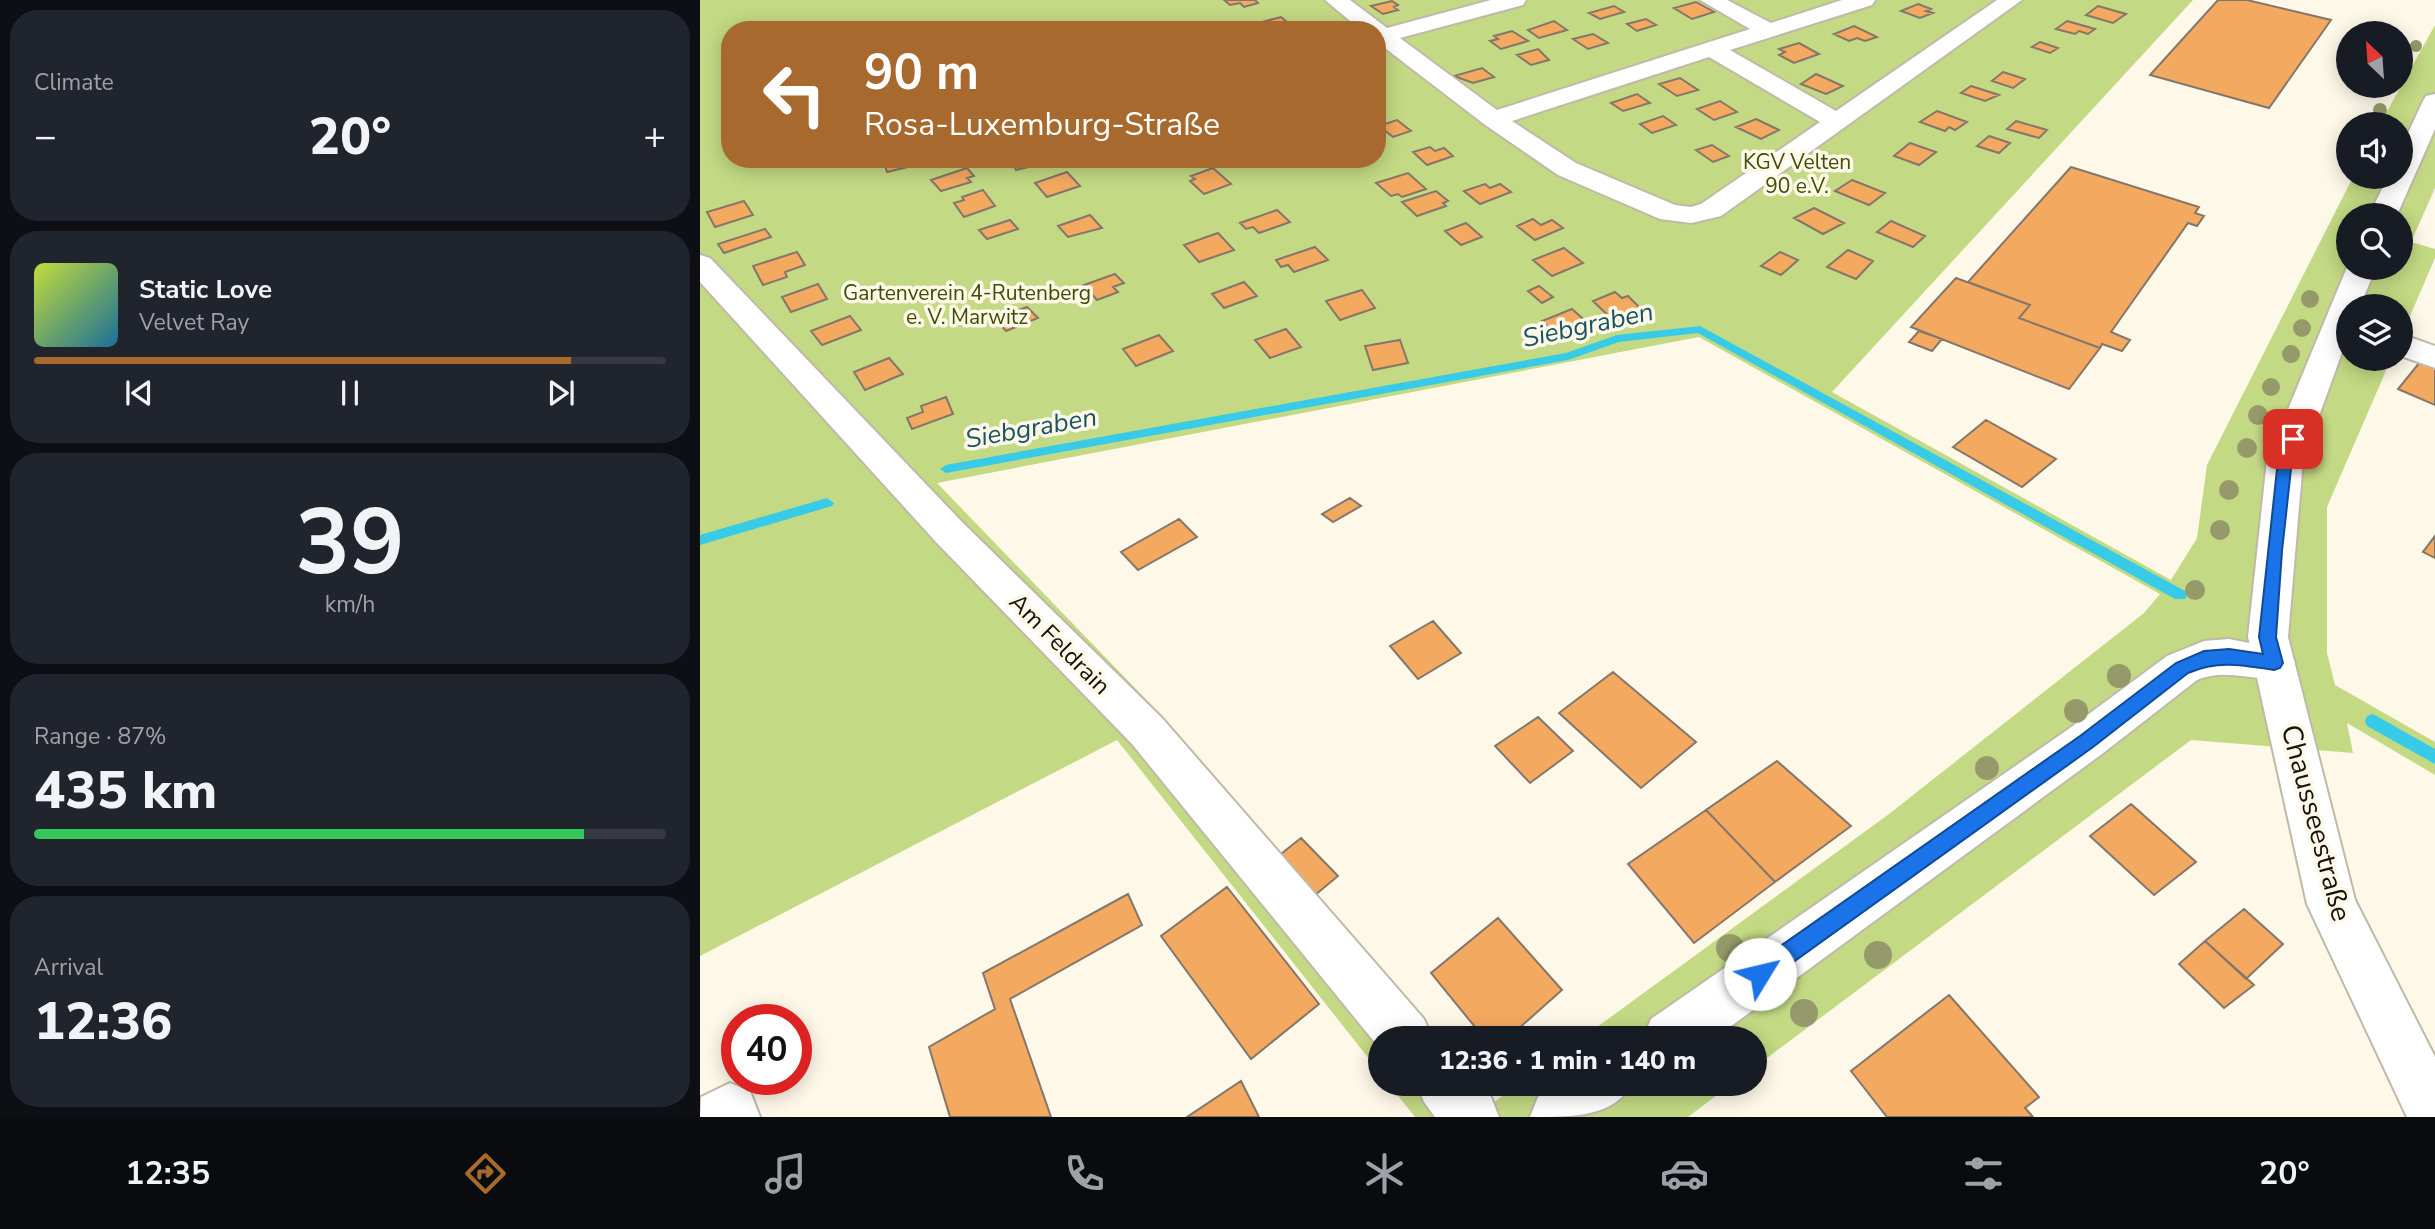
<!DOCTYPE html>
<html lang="en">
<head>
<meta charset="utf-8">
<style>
  :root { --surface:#171b24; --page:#20242c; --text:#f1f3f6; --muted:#9ea1a6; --line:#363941; --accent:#a7692e }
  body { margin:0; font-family:"Nunito Sans",sans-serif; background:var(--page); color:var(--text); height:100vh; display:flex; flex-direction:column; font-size:26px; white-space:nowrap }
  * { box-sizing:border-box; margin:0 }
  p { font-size:23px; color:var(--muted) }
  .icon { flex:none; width:38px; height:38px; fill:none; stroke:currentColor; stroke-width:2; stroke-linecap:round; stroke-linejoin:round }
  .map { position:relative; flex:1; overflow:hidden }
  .panel { display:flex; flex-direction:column; gap:10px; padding:10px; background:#0d0f14; width:700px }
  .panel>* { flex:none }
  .banner { position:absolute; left:21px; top:21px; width:665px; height:147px; border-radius:28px; box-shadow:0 4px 18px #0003; background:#a7692e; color:#fff; overflow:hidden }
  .needle { width:46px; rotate:335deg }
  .controls { position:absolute; left:1636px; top:21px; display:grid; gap:14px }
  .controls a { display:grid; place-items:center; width:77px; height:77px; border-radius:50%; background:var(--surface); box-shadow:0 4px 18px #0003; font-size:35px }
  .speed { position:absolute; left:21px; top:1004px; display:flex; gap:14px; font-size:35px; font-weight:700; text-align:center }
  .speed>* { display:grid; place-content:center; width:91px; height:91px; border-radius:50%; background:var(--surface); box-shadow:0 4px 18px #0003; line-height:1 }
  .speed .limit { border:10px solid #d22; background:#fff; color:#111 }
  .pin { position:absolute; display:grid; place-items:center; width:60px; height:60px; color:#fff; margin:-30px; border-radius:14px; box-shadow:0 4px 10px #0006 }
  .me { position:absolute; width:77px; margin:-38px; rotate:54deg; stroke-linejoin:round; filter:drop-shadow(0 0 5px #0008) }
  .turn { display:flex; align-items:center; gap:24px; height:147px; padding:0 28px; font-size:32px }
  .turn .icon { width:91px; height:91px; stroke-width:2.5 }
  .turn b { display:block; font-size:49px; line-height:60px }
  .big { font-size:52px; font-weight:800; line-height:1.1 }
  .panel .tile { flex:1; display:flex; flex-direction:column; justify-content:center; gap:10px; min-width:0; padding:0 24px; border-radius:28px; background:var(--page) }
  .panel .dial { align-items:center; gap:0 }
  .dial b { font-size:91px; line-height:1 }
  .song { display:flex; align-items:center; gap:21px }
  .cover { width:84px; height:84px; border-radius:10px; background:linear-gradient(135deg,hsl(70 70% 55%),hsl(200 70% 35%)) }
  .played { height:7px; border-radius:4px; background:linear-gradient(90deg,var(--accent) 85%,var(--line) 85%) }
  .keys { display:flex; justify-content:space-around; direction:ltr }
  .heat { display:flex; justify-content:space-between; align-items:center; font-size:38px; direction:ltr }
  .charge { height:10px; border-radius:5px; background:linear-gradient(90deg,#34c759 87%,var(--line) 0) }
  .trip { position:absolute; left:668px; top:1026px; width:399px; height:70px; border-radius:35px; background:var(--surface); box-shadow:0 4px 18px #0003; font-weight:800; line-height:70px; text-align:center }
  .menu { display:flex; height:112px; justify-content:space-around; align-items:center; background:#090b0e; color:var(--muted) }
  .menu .icon { width:49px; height:49px }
  .menu .selected { color:var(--accent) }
  .menu b { font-size:32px; color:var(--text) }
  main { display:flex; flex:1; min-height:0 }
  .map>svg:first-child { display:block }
  .green { fill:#c3d983; fill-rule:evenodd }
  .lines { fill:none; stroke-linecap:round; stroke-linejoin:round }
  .stream { fill:#37cbe7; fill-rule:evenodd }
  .building { fill:#f4a961; stroke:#85766a; stroke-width:2 }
  .minor-casing { stroke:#c1b9a7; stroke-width:4 }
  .major-casing { stroke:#c1b9a7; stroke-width:4 }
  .minor { fill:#fff; fill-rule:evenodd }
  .major { fill:#fff; fill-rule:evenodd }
  .tree { fill:#969a6a }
  .route { fill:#1a73e8; stroke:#114b97; stroke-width:2 }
  .labels { text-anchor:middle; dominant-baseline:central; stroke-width:7; stroke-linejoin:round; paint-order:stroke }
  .far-park-label { font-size:21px; fill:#404e03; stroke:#fef8e9 }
  .street-label { font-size:24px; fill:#15120c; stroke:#fef8e9 }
  .water-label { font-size:26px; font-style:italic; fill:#195460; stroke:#fef8e9 }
  .near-street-label { font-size:28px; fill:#15120c; stroke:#fef8e9 }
</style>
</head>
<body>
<main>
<section class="panel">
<div class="tile"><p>Climate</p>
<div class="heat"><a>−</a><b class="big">20°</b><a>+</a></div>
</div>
<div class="tile">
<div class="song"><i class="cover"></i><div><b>Static Love</b><p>Velvet Ray</p></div></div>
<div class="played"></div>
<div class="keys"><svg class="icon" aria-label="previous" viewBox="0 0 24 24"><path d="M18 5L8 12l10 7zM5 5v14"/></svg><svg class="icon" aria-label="pause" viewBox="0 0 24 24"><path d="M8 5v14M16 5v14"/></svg><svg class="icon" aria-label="next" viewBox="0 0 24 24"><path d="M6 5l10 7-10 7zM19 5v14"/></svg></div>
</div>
<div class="tile dial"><b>39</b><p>km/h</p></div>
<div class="tile"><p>Range · 87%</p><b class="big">435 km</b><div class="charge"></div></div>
<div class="tile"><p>Arrival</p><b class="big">12:36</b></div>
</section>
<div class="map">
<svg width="1735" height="1117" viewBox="0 0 1735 1117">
  <rect width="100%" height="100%" fill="#fef8e9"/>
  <!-- green -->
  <path class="green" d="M0,0h1493l-361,392 339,188 26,-42 10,-73 146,-288h48v-53h-21l55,-99v163l-24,54 24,7v9l-34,79v-31h-53v53h43l-64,148v146l8,32 100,57v33l-88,-52 6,30 -162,-13 -436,327v-29h-173l307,-224 255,-201 16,-19 -461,-257 -762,146 225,233 276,322h-57v36l-264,-334 -417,216zM30,30h647v129h-647zM1648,215h53v53h-53z
    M688,1083h89l17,19 26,-19h213l-45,34h-273z"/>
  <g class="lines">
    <!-- stream -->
    <path class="stream" d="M1000,326l485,265 2,4 -2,4h-10l-477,-266 -79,9 -51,18 -622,113 -6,-4 6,-4 620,-112 51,-18z
      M127,498l7,5 -2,3 -132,39v-10z
      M1673,714l62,35v15l-68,-38 -2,-5 2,-5z"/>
  </g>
  <!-- building -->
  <path class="building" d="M524,0h31l3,3 -14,4 -4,-4 -10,2z
    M1518,0h29l84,20 -62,88 -119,-33z
    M692,1l6,4 -4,2 4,3 -15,4 -12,-8z
    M996,2l18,10 -22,7 -18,-11z
    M1218,4l13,5 -5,2 7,2 -13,5 -19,-7z
    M914,6l10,6 -24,7 -11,-6z
    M1398,6l28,8 -13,9 -27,-8z
    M581,17l12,10 -21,3 -10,-8z
    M946,19l10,6 -19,6 -10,-7z
    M854,21l13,9 -28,8 -11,-8z
    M1367,21l28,8 -7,5 -9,-3 -4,3 -19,-5z
    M1154,26l23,11 -12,4 -8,-3 -8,3 -15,-7z
    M812,31l16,10 -27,8 -11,-8 8,-2 -4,-3z
    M893,34l15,9 -20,6 -15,-10z
    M1340,42l18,6 -8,5 -18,-6z
    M1099,43l20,11 -25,9 -15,-8 6,-3 -6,-3z
    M838,49l11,11 -18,5 -14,-10z
    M782,68l12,9 -21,6 -19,-7z
    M1303,72l22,7 -12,9 -21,-7z
    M1116,74l27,12 -17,8 -25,-10z
    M980,78l18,12 -21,6 -18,-12z
    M1271,86l28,9 -14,6 -24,-8z
    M937,94l13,9 -27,8 -12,-8z
    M1020,101l17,11 -23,8 -17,-11z
    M1237,111l30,11 -12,8 -6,-3 -4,4 -25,-9z
    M963,116l13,9 -24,8 -12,-9z
    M1056,119l23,11 -18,9 -25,-12z
    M697,120l14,11 -18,6 -14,-11z
    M1316,121l31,9 -8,8 -32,-9z
    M1289,136l21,7 -11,10 -22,-7z
    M1210,143l26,9 -17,13 -25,-9z
    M1012,145l17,11 -16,6 -17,-12z
    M730,147l5,4 9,-3 9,8 -26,9 -14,-13z
    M183,159h31l2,6 -29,7z
    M312,159h37l1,3 -34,8z
    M1371,167l128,40 -4,6 9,3 -7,10 -9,-3 -77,109 19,8 -8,11 -20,-7 -2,4 -81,-30 11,-13 -62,-23z
    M267,168l7,8 -7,2 4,4 -30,9 -10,-11z
    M513,168l18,16 -27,10 -14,-13 5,-2 -4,-3z
    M367,172l13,14 -33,11 -12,-14z
    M708,173l18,16 -24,8 -4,-3 -7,2 -15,-13z
    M1152,180l33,13 -16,12 -34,-14z
    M785,184l5,4 10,-4 11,8 -31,12 -16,-13z
    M283,190l12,16 -31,11 -10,-14 10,-3 -2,-3z
    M736,191l12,10 -5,2 3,3 -29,10 -15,-14z
    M44,201l9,14 -38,12 -8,-15z
    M1114,208l30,15 -21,11 -29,-16z
    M577,210l13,12 -31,11 -6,-6 -7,2 -6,-6z
    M390,215l12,13 -34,9 -10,-11z
    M833,219l8,6 11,-5 11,8 -28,12 -18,-14z
    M310,220l8,9 -31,10 -8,-9z
    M1191,221l34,15 -12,11 -36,-15z
    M766,223l16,14 -21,8 -16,-14z
    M65,229l6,8 -47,16 -6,-9z
    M518,233l16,17 -35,12 -15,-17z
    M615,247l13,13 -34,12 -6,-7 -7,2 -5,-7z
    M864,248l19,15 -31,13 -19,-16z
    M1148,250l25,11 -17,18 -29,-12z
    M97,252l8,13 -20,7 2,5 -24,8 -10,-19z
    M1080,252l18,8 -17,15 -20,-9z
    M415,274l9,9 -11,4 5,5 -21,8 -13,-15z
    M1256,278l74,27 -11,13 81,30 -31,41 -158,-62z
    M544,282l13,14 -33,12 -12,-14z
    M118,284l9,15 -36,13 -9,-15z
    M839,286l14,11 -11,6 -14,-12z
    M662,290l13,18 -35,12 -14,-19z
    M915,292l7,6 6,-2 15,15 -29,10 -21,-20z
    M327,307l11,11 -32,13 -11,-12z
    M872,309l19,17 -20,8 -4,-3 -10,4 -15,-14z
    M150,316l11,14 -39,15 -11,-14z
    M586,329l15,18 -31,11 -15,-18z
    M1219,331l23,8 -10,12 -23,-9z
    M459,335l14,16 -37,15 -13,-17z
    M700,340l8,23 -35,7 -8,-24z
    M189,358l14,16 -38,16 -11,-18z
    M1720,362l15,6v37l-37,-16z
    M246,397l7,17 -41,15 -5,-11 16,-6 -2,-6z
    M1286,420l70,39 -34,28 -69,-40z
    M650,498l11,8 -28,16 -11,-8z
    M479,519l18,18 -59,33 -17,-18z
    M1735,536v22l-12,-6z
    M733,621l28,32 -43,26 -28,-33z
    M913,672l83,70 -55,46 -82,-75z
    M838,717l35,34 -43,32 -35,-37z
    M1077,761l74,65 -76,56 -69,-72z
    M1431,804l65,58 -42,33 -64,-59z
    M1006,810l69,72 -81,61 -66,-79z
    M601,838l37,38 -24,20 -37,-39z
    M527,887l92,117 -68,55 -90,-123z
    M428,894l14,31 -132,74 41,118h-101l-21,-70 66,-38 -12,-36z
    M1544,909l39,35 -37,35 -41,-38z
    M798,918l64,72 -54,48h-24l-53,-65z
    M1505,941l49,44 -30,23 -45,-44z
    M1249,995l90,102 -14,11 8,9h-146l-36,-46z
    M541,1081l18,36h-72z"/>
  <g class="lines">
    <defs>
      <path id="minor" d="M625,0h25l37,28 104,-28h35l-3,5 -123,33 97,72 253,-81 -50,-29h27l44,23 71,-23h33l-3,5 -142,45 106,61 161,-111h25l-301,216 -30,7 -31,-4 -102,-44 -74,-51 -107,-82v-12h-16zM1009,57l111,65 -119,82 -10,3 -16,-2 -99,-42 -64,-42z
        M0,255l10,3 252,264 200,196 262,301 8,19h-51v12l-249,-306 -196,-202 -236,-260z
        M1701,334l34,12v22l-34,-12z
        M1529,639l60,12 6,12 -6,12c-31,10 -61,-9 -92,5l-95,74 -387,284h-72l8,-19 419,-291 97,-72 37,-15z
        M30,1083l20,8 10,26h-60l1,-20z
        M716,1083h63l12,14 8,20h-64l-11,-15z
        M858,1083h75c-19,34 -59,34 -103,34l8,-20z"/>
      <path id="major" d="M1735,94v35l-38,86h-28l19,-38h13v-29l22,-47 3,-5z
        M1648,265v3h28l-16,38h-12v30l-45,124 -15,177 67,263 80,157v60h-28l-100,-213 -59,-267 19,-177z"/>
    </defs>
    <!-- minor casing -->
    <use href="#minor" class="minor-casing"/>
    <!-- major casing -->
    <use href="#major" class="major-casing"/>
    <!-- minor -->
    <use href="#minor" class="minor"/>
    <!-- major -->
    <use href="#major" class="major"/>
  </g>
  <!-- trees -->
  <g class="tree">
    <circle cx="1716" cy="46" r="6"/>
    <circle cx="1680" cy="110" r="7"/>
    <circle cx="1610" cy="299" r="9"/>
    <circle cx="1602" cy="328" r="9"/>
    <circle cx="1591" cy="354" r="9"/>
    <circle cx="1571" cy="387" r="9"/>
    <circle cx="1558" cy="415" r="10"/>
    <circle cx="1547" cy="448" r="10"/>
    <circle cx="1529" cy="490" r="10"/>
    <circle cx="1520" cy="530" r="10"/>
    <circle cx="1495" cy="590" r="10"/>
    <circle cx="1419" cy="676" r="12"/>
    <circle cx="1376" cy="711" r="12"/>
    <circle cx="1287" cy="768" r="12"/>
    <circle cx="1030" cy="948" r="14"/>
    <circle cx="1178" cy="955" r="14"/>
    <circle cx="1104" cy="1013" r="14"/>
  </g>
  <!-- route -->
  <path class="route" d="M1593,434l7,5 -8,21 -10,91 -6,86 7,26 -3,5 -6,2c-32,-5 -56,-10 -86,3l-95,74 -326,234 -7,3 -8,-3 -3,-7 3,-8 328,-230 96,-73 28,-12 25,-2 34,5 -4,-17 19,-177 7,-21z"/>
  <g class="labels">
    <!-- far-park labels -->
    <g class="far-park-label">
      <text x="1097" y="162">KGV Velten<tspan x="1097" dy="24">90 e.V.</tspan></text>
      <text x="267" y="293">Gartenverein 4-Rutenberg<tspan x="267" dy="24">e. V. Marwitz</tspan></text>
    </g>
    <!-- street labels -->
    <g class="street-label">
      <text transform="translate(360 644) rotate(45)">Am Feldrain</text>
    </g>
    <!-- water labels -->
    <g class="water-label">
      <text transform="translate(888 325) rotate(-12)">Siebgraben</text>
      <text transform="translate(331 428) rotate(-10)">Siebgraben</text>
    </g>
    <!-- near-street labels -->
    <g class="near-street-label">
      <text transform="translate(1616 823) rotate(75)">Chausseestraße</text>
    </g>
  </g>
</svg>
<div class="controls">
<a><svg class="needle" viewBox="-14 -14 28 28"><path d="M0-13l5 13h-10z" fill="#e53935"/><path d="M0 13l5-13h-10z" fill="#9ea1a6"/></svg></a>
<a><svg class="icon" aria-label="sound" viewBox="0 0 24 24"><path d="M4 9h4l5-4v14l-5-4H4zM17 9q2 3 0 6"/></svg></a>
<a><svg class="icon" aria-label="search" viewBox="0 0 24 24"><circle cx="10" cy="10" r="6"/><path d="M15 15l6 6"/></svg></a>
<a><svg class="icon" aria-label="layers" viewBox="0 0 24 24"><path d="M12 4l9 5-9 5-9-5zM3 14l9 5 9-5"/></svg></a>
</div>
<div class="speed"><div class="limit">40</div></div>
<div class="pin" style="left:1593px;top:439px;background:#d93025"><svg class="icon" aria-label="arrive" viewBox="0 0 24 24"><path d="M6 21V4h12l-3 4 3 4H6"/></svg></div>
<svg class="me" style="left:1060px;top:974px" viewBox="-20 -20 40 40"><circle r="19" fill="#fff"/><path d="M0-13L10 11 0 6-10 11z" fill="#1a73e8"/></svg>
<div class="trip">12:36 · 1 min · 140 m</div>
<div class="banner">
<div class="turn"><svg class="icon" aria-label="left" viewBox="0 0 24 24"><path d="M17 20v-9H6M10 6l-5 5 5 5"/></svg><div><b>90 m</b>Rosa-Luxemburg-Straße</div></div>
</div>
</div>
</main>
<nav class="menu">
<b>12:35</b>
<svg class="icon selected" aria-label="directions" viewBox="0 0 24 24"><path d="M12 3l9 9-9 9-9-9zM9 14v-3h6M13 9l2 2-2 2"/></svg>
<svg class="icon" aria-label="music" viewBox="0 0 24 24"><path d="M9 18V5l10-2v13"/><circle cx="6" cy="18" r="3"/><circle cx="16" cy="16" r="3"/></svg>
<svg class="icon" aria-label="phone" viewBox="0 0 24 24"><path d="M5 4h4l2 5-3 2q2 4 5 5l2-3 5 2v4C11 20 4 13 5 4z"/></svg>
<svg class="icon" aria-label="climate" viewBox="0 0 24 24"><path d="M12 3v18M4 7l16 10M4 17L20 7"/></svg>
<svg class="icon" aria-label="car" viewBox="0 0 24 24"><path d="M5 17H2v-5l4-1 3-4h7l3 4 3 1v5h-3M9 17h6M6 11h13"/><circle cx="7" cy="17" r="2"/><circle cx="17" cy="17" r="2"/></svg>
<svg class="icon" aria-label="filters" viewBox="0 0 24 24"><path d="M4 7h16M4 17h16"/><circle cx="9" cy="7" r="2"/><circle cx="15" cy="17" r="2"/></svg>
<b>20°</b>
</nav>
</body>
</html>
